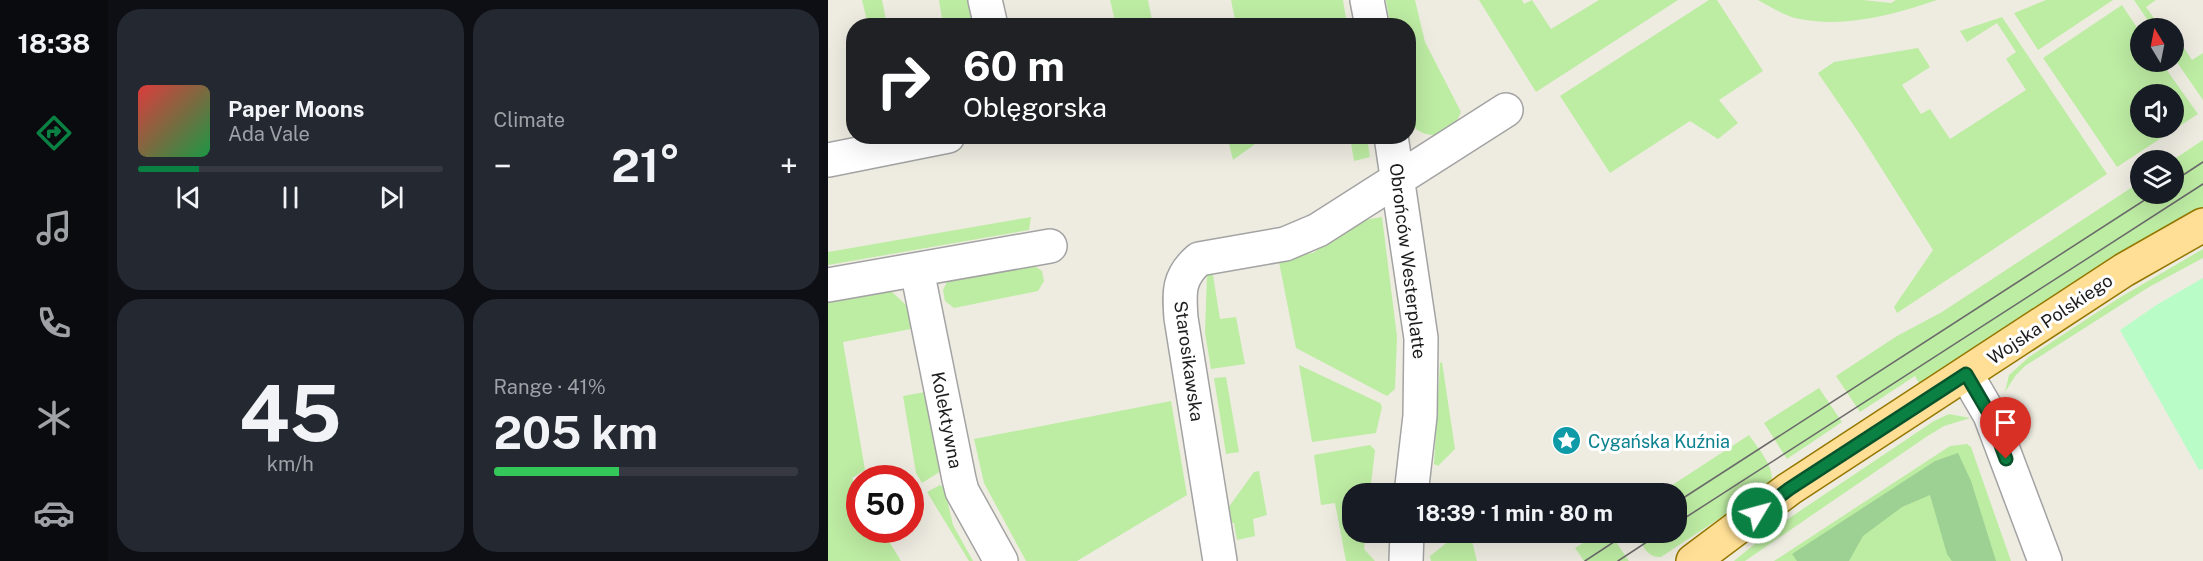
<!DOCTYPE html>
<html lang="en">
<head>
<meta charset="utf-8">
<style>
  :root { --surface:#171b24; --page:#242831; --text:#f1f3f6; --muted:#9ea1a6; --line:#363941; --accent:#0b8043 }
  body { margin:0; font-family:"Public Sans",sans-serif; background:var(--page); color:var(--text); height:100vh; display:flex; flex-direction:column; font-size:22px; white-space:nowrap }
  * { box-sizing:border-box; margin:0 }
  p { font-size:20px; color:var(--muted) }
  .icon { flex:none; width:33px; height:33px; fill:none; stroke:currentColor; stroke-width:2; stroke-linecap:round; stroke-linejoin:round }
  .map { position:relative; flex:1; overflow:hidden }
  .panel { display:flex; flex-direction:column; gap:9px; padding:9px; background:#0d0f14; width:720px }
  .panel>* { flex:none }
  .top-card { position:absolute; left:18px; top:18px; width:570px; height:126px; border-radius:24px; box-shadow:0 6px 24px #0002; background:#202124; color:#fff; overflow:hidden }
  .needle { width:39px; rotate:350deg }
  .buttons { position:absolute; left:1302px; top:18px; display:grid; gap:12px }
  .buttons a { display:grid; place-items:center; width:54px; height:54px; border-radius:50%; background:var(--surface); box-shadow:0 6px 24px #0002; font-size:30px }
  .speed { position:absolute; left:18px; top:465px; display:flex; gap:12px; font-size:30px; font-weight:700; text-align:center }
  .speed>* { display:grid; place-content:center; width:78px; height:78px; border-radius:50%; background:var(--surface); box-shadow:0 6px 24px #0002; line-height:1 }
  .speed .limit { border:9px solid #d22; background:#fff; color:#111 }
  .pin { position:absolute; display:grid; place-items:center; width:51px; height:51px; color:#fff; margin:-62px -26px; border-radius:50% 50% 50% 0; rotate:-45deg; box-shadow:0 0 6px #0007 }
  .pin .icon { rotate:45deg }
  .me { position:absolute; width:66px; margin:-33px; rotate:53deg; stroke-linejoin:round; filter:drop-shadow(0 0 4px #0008) }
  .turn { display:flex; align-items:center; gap:21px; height:126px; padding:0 18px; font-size:27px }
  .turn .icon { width:78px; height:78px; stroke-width:2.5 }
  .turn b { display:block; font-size:42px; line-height:51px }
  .big { font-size:45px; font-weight:700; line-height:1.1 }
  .panel .card { flex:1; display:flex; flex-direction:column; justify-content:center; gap:9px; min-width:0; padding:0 21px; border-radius:24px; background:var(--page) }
  .panel .dial { align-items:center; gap:0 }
  .dial b { font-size:78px; line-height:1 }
  .song { display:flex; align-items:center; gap:18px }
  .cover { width:72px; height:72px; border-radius:9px; background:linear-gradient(135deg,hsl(0 70% 55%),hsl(140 70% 35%)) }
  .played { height:6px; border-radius:3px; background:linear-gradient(90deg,var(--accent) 20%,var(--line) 20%) }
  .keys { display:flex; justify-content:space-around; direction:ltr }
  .heat { display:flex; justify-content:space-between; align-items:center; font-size:33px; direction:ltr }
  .charge { height:9px; border-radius:4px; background:linear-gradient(90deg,#34c759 41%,var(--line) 0) }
  .panel .tiles { flex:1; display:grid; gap:9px; grid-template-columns:repeat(2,1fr) }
  .trip { position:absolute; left:514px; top:483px; width:345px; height:60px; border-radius:24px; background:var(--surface); box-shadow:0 6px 24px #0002; font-weight:700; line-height:60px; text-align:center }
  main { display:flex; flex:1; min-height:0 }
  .tab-bar { display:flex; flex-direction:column; width:108px; justify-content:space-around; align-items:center; background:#090b0e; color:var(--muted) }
  .tab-bar .icon { width:42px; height:42px }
  .tab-bar .active { color:var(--accent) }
  .tab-bar b { font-size:27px; color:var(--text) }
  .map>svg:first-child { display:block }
  .grass { fill:#bdeca3; fill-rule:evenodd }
  .forest { fill:#9dd093 }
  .park { fill:#bafcc8 }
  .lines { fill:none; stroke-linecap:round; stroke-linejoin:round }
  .minor-casing { stroke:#a3a3a3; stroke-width:36 }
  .major-casing { stroke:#947700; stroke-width:36 }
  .minor { stroke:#fff; stroke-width:33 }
  .major { stroke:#ffdf95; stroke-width:33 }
  .tram { stroke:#6a6a6a; stroke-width:1.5 }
  .route-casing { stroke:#07532c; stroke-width:15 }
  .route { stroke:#0b8043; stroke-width:10 }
  .labels { text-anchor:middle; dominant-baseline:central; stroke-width:6; stroke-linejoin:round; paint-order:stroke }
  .street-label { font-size:18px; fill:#1c1c1c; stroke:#fff }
  .culture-label { font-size:18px; fill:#0d838f; stroke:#fff; text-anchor:start }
</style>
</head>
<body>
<main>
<nav class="tab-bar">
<b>18:38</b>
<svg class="icon active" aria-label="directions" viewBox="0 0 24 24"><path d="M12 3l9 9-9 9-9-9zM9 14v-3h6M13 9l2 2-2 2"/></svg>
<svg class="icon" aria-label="music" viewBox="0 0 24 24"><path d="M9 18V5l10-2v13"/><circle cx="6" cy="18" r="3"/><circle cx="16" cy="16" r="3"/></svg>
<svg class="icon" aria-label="phone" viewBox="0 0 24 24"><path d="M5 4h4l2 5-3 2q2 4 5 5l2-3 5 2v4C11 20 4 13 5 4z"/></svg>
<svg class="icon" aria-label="climate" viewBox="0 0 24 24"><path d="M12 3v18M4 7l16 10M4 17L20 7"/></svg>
<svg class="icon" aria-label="car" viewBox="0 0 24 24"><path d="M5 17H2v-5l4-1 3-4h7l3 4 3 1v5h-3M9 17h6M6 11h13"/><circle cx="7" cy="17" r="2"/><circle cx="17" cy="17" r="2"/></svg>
</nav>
<section class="panel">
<div class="tiles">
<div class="card">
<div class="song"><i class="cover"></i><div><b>Paper Moons</b><p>Ada Vale</p></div></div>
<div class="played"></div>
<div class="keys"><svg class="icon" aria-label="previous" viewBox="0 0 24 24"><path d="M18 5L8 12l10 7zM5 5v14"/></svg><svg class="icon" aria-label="pause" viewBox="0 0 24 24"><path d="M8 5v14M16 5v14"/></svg><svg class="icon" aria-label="next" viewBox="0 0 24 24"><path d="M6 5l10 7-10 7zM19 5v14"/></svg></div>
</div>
<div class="card"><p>Climate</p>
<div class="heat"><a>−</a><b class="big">21°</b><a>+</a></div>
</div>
<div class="card dial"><b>45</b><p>km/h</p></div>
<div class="card"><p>Range · 41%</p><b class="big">205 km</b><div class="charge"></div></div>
</div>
</section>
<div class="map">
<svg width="1375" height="561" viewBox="0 0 1375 561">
  <rect width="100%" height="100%" fill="#eeece1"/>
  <!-- grass -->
  <path class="grass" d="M34,0h20l5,25h-19z
    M111,0h36l5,25h-37z
    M282,0h38l5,25h-37z
    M403,0h112l4,25h-111z
    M558,0h29l10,42 36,70c-2,4 -4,10 -7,14 -12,14 -36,11 -45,-5l-1,-95 -18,-1z
    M651,0h43l2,4 8,-4 19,29 48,-29h79l-142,92z
    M881,0h8l46,71 -44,29 19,23 -20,16 -28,-18 -80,52 -50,-77z
    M930,0h105l28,3 5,-3h41c-45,15 -94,29 -142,18 -12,-3 -26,-12 -37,-18z
    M1218,0h67l-75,50 -24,-37z
    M1306,0h22l-10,7 15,21h-8z
    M1294,5l18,27v30h21l37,52 -81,53 -74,-109zM1312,94h34v34h-34z
    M1174,17l105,157 -210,139 -3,-6 39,-57 -72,-114 -43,-63 16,-11 84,-14 12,19 -28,18 19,29 9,-5 20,30 76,-49 -20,-31 10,-7 -19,-29 -30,19 -7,-11z
    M1346,33l18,27 11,-7v47l-29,-42z
    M399,136h38v1l-32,23z
    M522,137h17l3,20 -16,4z
    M1375,140v67l-29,16 -254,162 -5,-9 -55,36 -24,-36 61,-40 45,-24 198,-130v12h34l-1,-34z
    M203,217l-2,13 -201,35v-13z
    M554,217l15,120 -2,52 -8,7 -91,-48 -18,-91 35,-4 46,-32z
    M1375,249v9l-54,29 -124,79 -9,9 -11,17 4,-17 20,-18 90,-59z
    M205,265l9,6 2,10 -6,10 -84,17 -9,-7 -2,-11 5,-10z
    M384,269l8,50 16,-2 9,47 -34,5 -6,-36 2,-58z
    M63,291l16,15 4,23 -68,13 22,128 -13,8 7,13 1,39h22l19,31h-73v-258z
    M614,362l13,87 -17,17 -4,-2 6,-101z
    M471,365l81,38 2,4 -6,26 -64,9z
    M398,377l13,75 -13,2 -12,-76z
    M991,388l23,34 -55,37 -23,-36z
    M97,392l16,79 -19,12 -6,-10 -13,-77z
    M343,401l16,94 -110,66h-51l-42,-78 -10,-44z
    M1121,414l21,4 -26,8 -18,11 -181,124h-11l39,-32 161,-108z
    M921,435c8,12 29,35 21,50l-109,72c-15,1 -19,-14 -26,-24l42,-1v-38l-17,-1z
    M1139,444l4,3 40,114h-237l176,-115z
    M542,445l5,5 -5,43 -17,1v38l13,1 -2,16 11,12h-29l-11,-58 -14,2 -7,-50z
    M431,471l8,44 -14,4 2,17 -18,4 -3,-17h-5l-1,-15 26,-36z
    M112,485l4,2 9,38 20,36h-4l-42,-69z
    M631,533h11l7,28h-46l-1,-5z
    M771,533h11l19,28h-45l-9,-13z"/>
  <!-- forest -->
  <path class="forest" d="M1130,453l13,28 25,80h-44l-5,-7 -17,-59 -28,12 -39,29 -14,25h-52l-5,-7 143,-93z"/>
  <!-- park -->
  <path class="park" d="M1375,278v191l-4,1 -79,-140 38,-26z"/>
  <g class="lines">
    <defs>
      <path id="minor" d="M157,0l6,26
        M539,0l5,26
        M563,136l30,202 -1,78 -9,78
        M0,160l120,-24
        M89,270l42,209 3,12 39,70
        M0,285l222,-39
        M1138,374l24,41 55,146
        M392,561l-39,-243c-2,-26 -3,-41 18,-59l86,-15 33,-14 188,-120
        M578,561l1,-29"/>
      <path id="major" d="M865,561l96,-72 335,-219 79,-45"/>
    </defs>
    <!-- minor casing -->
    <use href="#minor" class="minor-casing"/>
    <!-- major casing -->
    <use href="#major" class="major-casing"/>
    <!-- minor -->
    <use href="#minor" class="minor"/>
    <!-- major -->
    <use href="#major" class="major"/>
    <!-- tram -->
    <path class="tram" d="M1346,181l29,-19
      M849,502l477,-308
      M849,523l526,-339
      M757,561l44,-29
      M790,561l44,-29"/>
  </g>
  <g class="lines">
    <defs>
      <path id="route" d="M929,513l32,-24 177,-115 24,41 16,44"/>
    </defs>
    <!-- route casing -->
    <use href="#route" class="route-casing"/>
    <!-- route -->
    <use href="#route" class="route"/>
  </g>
  <!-- icons -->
  <defs>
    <symbol id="sight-disc" viewBox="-11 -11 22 22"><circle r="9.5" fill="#0f9aa8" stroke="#fff"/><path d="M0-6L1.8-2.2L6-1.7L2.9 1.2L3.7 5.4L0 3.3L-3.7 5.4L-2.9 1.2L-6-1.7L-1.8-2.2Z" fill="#fff"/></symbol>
  </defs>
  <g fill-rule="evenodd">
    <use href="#sight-disc" x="722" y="424" width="33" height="33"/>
  </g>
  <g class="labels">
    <!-- street labels -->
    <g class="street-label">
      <text transform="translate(580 261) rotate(83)">Obrońców Westerplatte</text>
      <text transform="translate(1222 319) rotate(-34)">Wojska Polskiego</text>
      <text transform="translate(361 361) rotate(82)">Starosikawska</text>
      <text transform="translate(119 420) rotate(79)">Kolektywna</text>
    </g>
    <!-- culture labels -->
    <g class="culture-label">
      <text x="760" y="441">Cygańska Kuźnia</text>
    </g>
  </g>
</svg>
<div class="buttons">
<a><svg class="needle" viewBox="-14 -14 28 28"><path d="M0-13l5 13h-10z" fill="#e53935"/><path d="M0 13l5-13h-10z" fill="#9ea1a6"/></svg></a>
<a><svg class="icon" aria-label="sound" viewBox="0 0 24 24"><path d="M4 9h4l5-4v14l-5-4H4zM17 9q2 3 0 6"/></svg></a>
<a><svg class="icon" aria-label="layers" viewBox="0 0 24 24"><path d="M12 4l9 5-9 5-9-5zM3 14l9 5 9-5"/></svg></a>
</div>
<div class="speed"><div class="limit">50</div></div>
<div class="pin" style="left:1178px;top:459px;background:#d93025"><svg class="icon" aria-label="arrive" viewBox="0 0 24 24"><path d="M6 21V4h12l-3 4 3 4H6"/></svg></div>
<svg class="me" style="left:929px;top:513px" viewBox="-20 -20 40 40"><circle r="17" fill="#0b8043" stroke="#fff" stroke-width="3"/><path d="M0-11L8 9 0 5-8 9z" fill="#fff"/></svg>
<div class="trip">18:39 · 1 min · 80 m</div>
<div class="top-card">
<div class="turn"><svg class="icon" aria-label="right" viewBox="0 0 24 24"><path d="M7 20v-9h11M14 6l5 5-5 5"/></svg><div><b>60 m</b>Oblęgorska</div></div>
</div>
</div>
</main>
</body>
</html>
